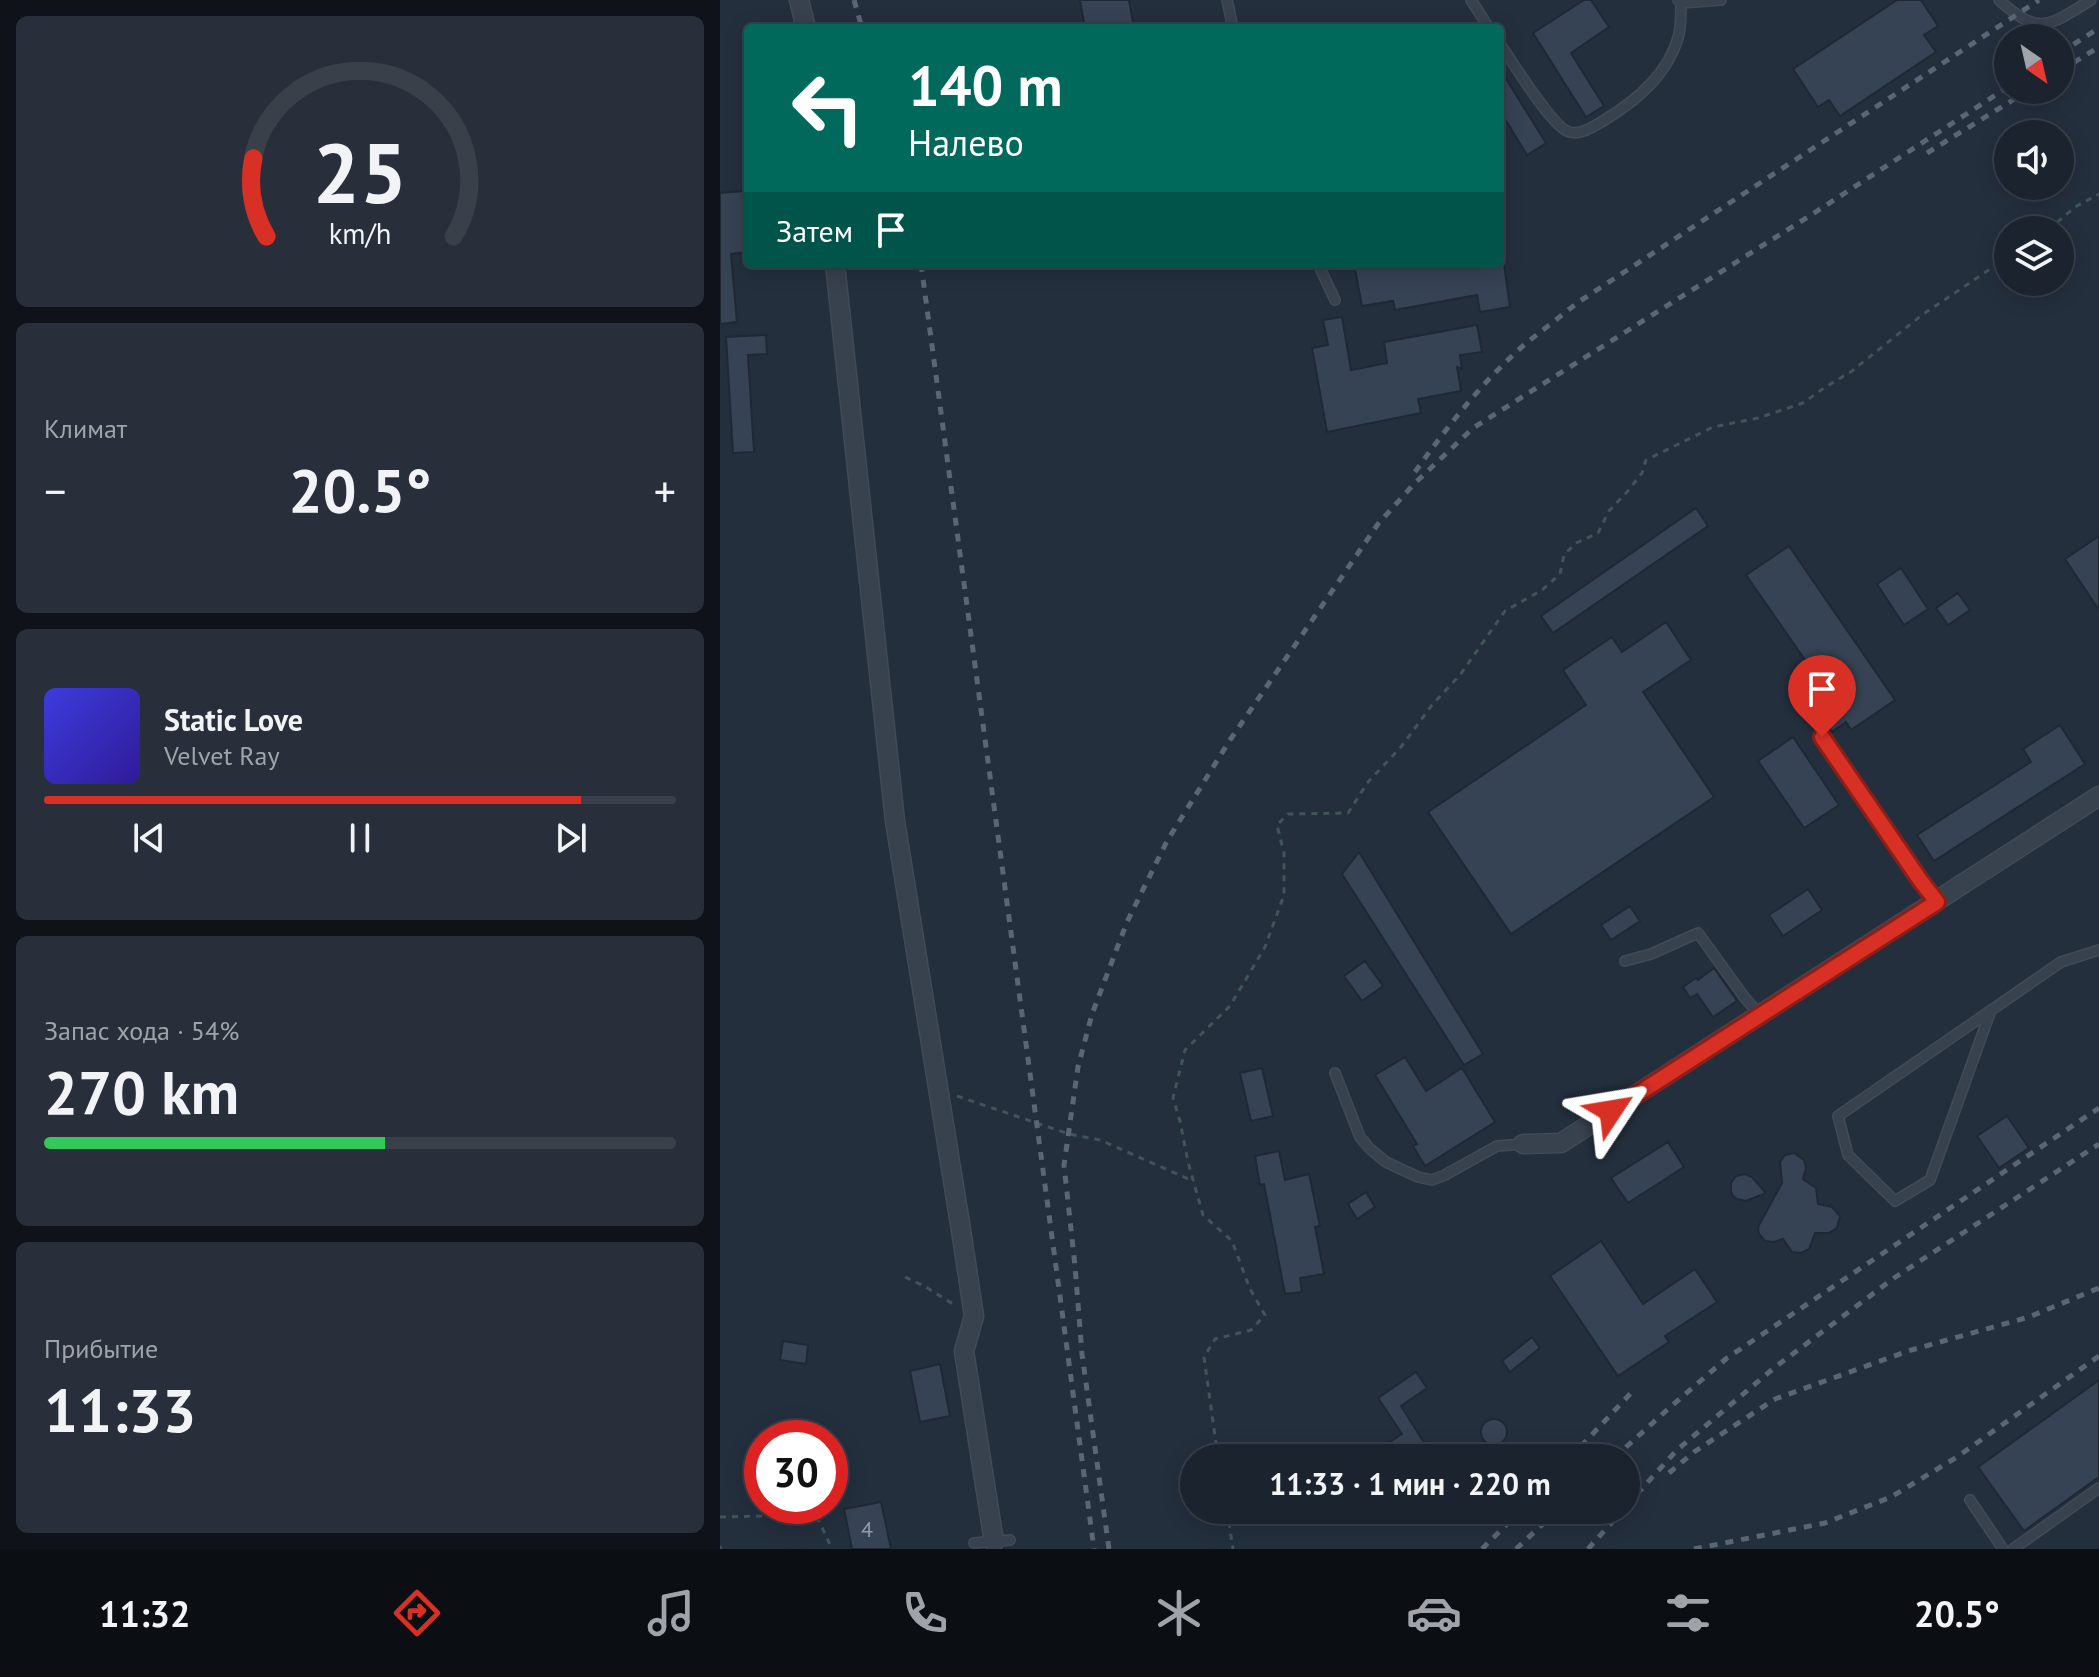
<!DOCTYPE html>
<html lang="ru">
<head>
<meta charset="utf-8">
<style>
  :root { --surface:#1b232e; --page:#282f3a; --text:#f1f3f6; --muted:#a0a4aa; --line:#39404a; --accent:#d93025 }
  body { margin:0; font-family:"PT Sans",sans-serif; background:var(--page); color:var(--text); height:100vh; display:flex; flex-direction:column; font-size:30px; white-space:nowrap }
  * { box-sizing:border-box; margin:0 }
  p { font-size:26px; color:var(--muted) }
  .icon { flex:none; width:44px; height:44px; fill:none; stroke:currentColor; stroke-width:2; stroke-linecap:round; stroke-linejoin:round }
  .map { position:relative; flex:1; overflow:hidden }
  .sheet { display:flex; flex-direction:column; gap:16px; padding:16px; background:#0f1319; width:720px }
  .sheet>* { flex:none }
  .hud { position:absolute; left:24px; top:24px; width:760px; height:244px; border-radius:8px; box-shadow:0 4px 20px #0003,0 0 0 2px var(--line); background:#00695c; color:#fff; overflow:hidden }
  .needle { width:52px; rotate:146deg }
  .fabs { position:absolute; left:1274px; top:24px; display:grid; gap:16px }
  .fabs a { display:grid; place-items:center; width:80px; height:80px; border-radius:50%; background:var(--surface); box-shadow:0 4px 20px #0003,0 0 0 2px var(--line); font-size:40px }
  .speed { position:absolute; left:24px; top:1420px; display:flex; gap:16px; font-size:40px; font-weight:700; text-align:center }
  .speed>* { display:grid; place-content:center; width:104px; height:104px; border-radius:50%; background:var(--surface); box-shadow:0 4px 20px #0003,0 0 0 2px var(--line); line-height:1 }
  .speed .limit { border:12px solid #d22; background:#fff; color:#111 }
  .pin { position:absolute; display:grid; place-items:center; width:68px; height:68px; color:#fff; margin:-82px -34px; border-radius:50% 50% 50% 0; rotate:-45deg; box-shadow:0 0 8px #0007 }
  .pin .icon { rotate:45deg }
  .me { position:absolute; width:88px; margin:-44px; rotate:57deg; stroke-linejoin:round; filter:drop-shadow(0 0 6px #0008) }
  .turn { display:flex; align-items:center; gap:28px; height:168px; padding:0 32px; font-size:36px }
  .turn .icon { width:104px; height:104px; stroke-width:2.5 }
  .turn b { display:block; font-size:56px; line-height:68px }
  .then { display:flex; align-items:center; height:76px; padding:0 32px; background:#0003; gap:16px; font-size:30px }
  .big { font-size:60px; font-weight:800; line-height:1.1 }
  .sheet .card { flex:1; display:flex; flex-direction:column; justify-content:center; gap:12px; min-width:0; padding:0 28px; border-radius:12px; background:var(--page) }
  .sheet .dial { align-items:center; gap:0 }
  .dial svg { height:208px; overflow:visible; fill:none; stroke:var(--line); stroke-width:7; stroke-linecap:round; text-anchor:middle }
  .dial text { fill:var(--text); stroke:none }
  .song { display:flex; align-items:center; gap:24px }
  .cover { width:96px; height:96px; border-radius:12px; background:linear-gradient(135deg,hsl(240 70% 55%),hsl(250 70% 35%)) }
  .played { height:8px; border-radius:4px; background:linear-gradient(90deg,var(--accent) 85%,var(--line) 85%) }
  .keys { display:flex; justify-content:space-around; direction:ltr }
  .heat { display:flex; justify-content:space-between; align-items:center; font-size:44px; direction:ltr }
  .charge { height:12px; border-radius:6px; background:linear-gradient(90deg,#34c759 54%,var(--line) 0) }
  .trip { position:absolute; left:460px; top:1444px; width:460px; height:80px; border-radius:40px; background:var(--surface); box-shadow:0 4px 20px #0003,0 0 0 2px var(--line); font-weight:800; line-height:80px; text-align:center }
  .tabs { display:flex; height:128px; justify-content:space-around; align-items:center; background:#0b0e12; color:var(--muted) }
  .tabs .icon { width:56px; height:56px }
  .tabs .active { color:var(--accent) }
  .tabs b { font-size:36px; color:var(--text) }
  main { display:flex; flex:1; min-height:0 }
  .map>svg:first-child { display:block }
  .building { fill:#364354; stroke:#1f2835; stroke-width:2 }
  .lines { fill:none; stroke-linecap:round; stroke-linejoin:round }
  .service-casing { stroke:#414a57; stroke-width:12 }
  .minor-casing { stroke:#414a57; stroke-width:21 }
  .path { stroke:#3f5557; stroke-width:3; stroke-dasharray:6 6; stroke-linecap:butt }
  .service { stroke:#38414e; stroke-width:9 }
  .minor { stroke:#38414e; stroke-width:18 }
  .rail { stroke:#5a6575; stroke-width:5; stroke-dasharray:8 8; stroke-linecap:butt }
  .route-casing { stroke:#8d1f18; stroke-width:20 }
  .route { stroke:#d93025; stroke-width:14 }
  .labels { text-anchor:middle; dominant-baseline:central; stroke-width:8; stroke-linejoin:round; paint-order:stroke }
  .number-label { font-size:22px; fill:#929caa }
</style>
</head>
<body>
<main>
<section class="sheet">
<div class="card dial"><svg viewBox="0 0 100 80">
<path d="M14 69A42 42 0 1 1 86 69"/>
<path d="M14 69A42 42 0 0 1 9 39" stroke="#d93025"/>
<text x="50" y="56" font-size="32" font-weight="700">25</text>
<text x="50" y="72" font-size="11">km/h</text>
</svg></div>
<div class="card"><p>Климат</p>
<div class="heat"><a>−</a><b class="big">20.5°</b><a>+</a></div>
</div>
<div class="card">
<div class="song"><i class="cover"></i><div><b>Static Love</b><p>Velvet Ray</p></div></div>
<div class="played"></div>
<div class="keys"><svg class="icon" aria-label="previous" viewBox="0 0 24 24"><path d="M18 5L8 12l10 7zM5 5v14"/></svg><svg class="icon" aria-label="pause" viewBox="0 0 24 24"><path d="M8 5v14M16 5v14"/></svg><svg class="icon" aria-label="next" viewBox="0 0 24 24"><path d="M6 5l10 7-10 7zM19 5v14"/></svg></div>
</div>
<div class="card"><p>Запас хода · 54%</p><b class="big">270 km</b><div class="charge"></div></div>
<div class="card"><p>Прибытие</p><b class="big">11:33</b></div>
</section>
<div class="map">
<svg width="1379" height="1549" viewBox="0 0 1379 1549">
  <rect width="100%" height="100%" fill="#242f3e"/>
  <!-- building -->
  <path class="building" d="M360,0h49l5,28h-49z
    M864,0h7l18,27 -38,26 33,53 -18,11 -53,-84z
    M1177,0h24l17,26 -14,9 12,17 -96,64 -11,-16 -11,7 -25,-38z
    M780,69l46,74 -19,12 -27,-44z
    M24,191l4,61 -17,2 6,68 -17,2v-131z
    M634,264h150l6,43 -30,5 -3,-17 -82,15 -2,-9 -31,5z
    M622,317l9,53 36,-7 -3,-21 93,-17 5,27 -22,3 2,14 -5,-2 4,24 -43,8 3,14 -94,19 -15,-84 16,-3 -5,-25z
    M46,335l1,19 -19,1 6,97 -21,1 -7,-116z
    M976,508l12,18 -155,107 -12,-17z
    M1379,536v74l-34,-51z
    M1069,546l106,154 -44,30 -5,-8 -14,10 -18,-26 16,-10 -84,-121z
    M1181,568l27,41 -24,16 -27,-41z
    M1238,593l12,17 -22,15 -12,-17z
    M946,622l25,38 -48,32 71,105 -203,137 -83,-122 158,-107 -23,-35 49,-33 10,15z
    M1340,725l25,39 -151,97 -17,-26 114,-73 -8,-13z
    M1073,737l46,68 -35,23 -46,-67z
    M639,852l124,202 -19,11 -122,-191z
    M1088,889l14,21 -39,26 -14,-21z
    M910,906l10,15 -29,19 -10,-15z
    M645,961l18,25 -21,15 -18,-25z
    M994,968l23,33 -24,16 -16,-23 -7,4 -7,-11 13,-9 2,2z
    M685,1057l21,34 36,-23 33,54 -70,44 -12,-20 4,-2 -42,-69z
    M542,1068l11,48 -22,5 -11,-48z
    M1287,1116l22,32 -30,20 -22,-32z
    M948,1142l16,25 -56,36 -17,-25z
    M559,1151l6,29 24,-6 11,52 -5,1 9,47 -24,4 2,14 -17,2 -21,-110 -4,1 -5,-29z
    M1074,1153l10,7 2,8 -3,11 13,9 2,16 14,3 8,9 -3,12 -8,5h-14l-6,16 -8,4 -9,-1 -9,-13 -9,3 -9,-1 -6,-7 -1,-5 1,-4 23,-42 -2,-21 5,-7z
    M1025,1174l7,3 14,16 -20,8 -9,-2 -4,-3 -2,-4v-9l5,-7z
    M646,1192l9,15 -18,12 -9,-15z
    M881,1241l42,63 52,-35 22,33 -52,34 4,6 -51,34 -68,-100z
    M812,1337l8,11 -30,24 -8,-11z
    M63,1341l25,4 -2,19 -26,-4z
    M220,1364l10,52 -30,6 -10,-51z
    M696,1372l11,16 -26,18 27,43 -13,9h-21l-9,-13 17,-11 -24,-36z
    M1379,1380v97l-75,54 -46,-64z
    M761 1432a13 13 0 1 1 26 0a13 13 0 1 1-26 0Z
    M161,1502l10,47h-39l-8,-40z"/>
  <g class="lines">
    <defs>
      <path id="service" d="M507,0l6,28
        M751,0l18,28
        M958,0l3,3 40,-3
        M1279,0c41,37 49,26 92,0
        M780,44c12,17 52,83 69,88 12,3 24,-5 34,-11 33,-20 66,-47 76,-87 2,-10 2,-21 2,-31
        M598,264l17,36
        M1102,737l98,143 17,22
        M905,961l26,-7 47,-21 47,65 15,17
        M1271,1010l-61,170 -35,21 -47,-46 -10,-39 223,-154 38,-12
        M615,1073l25,64 10,12 16,13 32,15 14,3 13,-5 52,-29 26,-2
        M1250,1500l33,49
        M254,1543l36,-3
        M1293,1549l86,-61"/>
      <path id="minor" d="M79,0l7,28
        M115,264l60,557 66,409 13,86 -10,35 30,191
        M803,1144l38,-1 538,-347"/>
    </defs>
    <!-- service casing -->
    <use href="#service" class="service-casing"/>
    <!-- minor casing -->
    <use href="#minor" class="minor-casing"/>
    <!-- path -->
    <path class="path" d="M1328,230l27,-23 24,-13
      M237,1096l112,38 31,6 93,41
      M185,1277l19,9 29,18
      M498,1458l-14,-101 11,-18 36,-9 14,-15 -15,-26 -18,-48 -29,-26 -15,-53 -8,-41 -7,-23 12,-48 45,-44 35,-59 19,-52v-42l-7,-28 11,-11 60,-1 20,-31 33,-35 31,-42 28,-30 45,-64 37,-21 18,-16 4,-19 12,-12 22,-10 11,-22 18,-19 15,-19 4,-13 67,-33 45,-9 45,-15 21,-15 28,-17 70,-56 86,-58
      M507,1510l6,39
      M0,1517l89,-2 10,6 13,28
      M0,1546l1,3"/>
    <!-- service -->
    <use href="#service" class="service"/>
    <!-- minor -->
    <use href="#minor" class="minor"/>
    <!-- rail -->
    <path class="rail" d="M134,0l8,28
      M1340,53l39,-25
      M1340,71l39,-24
      M1207,153l102,-63
      M201,264l173,1285
      M695,472c32,-45 67,-90 109,-127 17,-14 36,-28 53,-42l462,-303
      M850,1458l61,-65
      M894,1458l54,-49 59,-51 372,-250
      M949,1473l25,-21 81,-53 133,-48 121,-34 70,-29
      M906,1506l51,-56 97,-82 120,-90 205,-134
      M389,1549l-27,-195 -7,-88 -11,-101 14,-98 14,-53 35,-92 40,-81 63,-101 148,-216 35,-39 60,-57 338,-213 197,-128
      M762,1549l39,-39
      M796,1549l42,-39
      M868,1549l24,-27 14,-12
      M974,1549l131,-26 66,-26 66,-40 142,-101"/>
  </g>
  <g class="lines">
    <defs>
      <path id="route" d="M891,1111l326,-209 -17,-22 -98,-143"/>
    </defs>
    <!-- route casing -->
    <use href="#route" class="route-casing"/>
    <!-- route -->
    <use href="#route" class="route"/>
  </g>
  <g class="labels">
    <!-- number labels -->
    <g class="number-label">
      <text x="147" y="1529">4</text>
    </g>
  </g>
</svg>
<div class="fabs">
<a><svg class="needle" viewBox="-14 -14 28 28"><path d="M0-13l5 13h-10z" fill="#e53935"/><path d="M0 13l5-13h-10z" fill="#a0a4aa"/></svg></a>
<a><svg class="icon" aria-label="sound" viewBox="0 0 24 24"><path d="M4 9h4l5-4v14l-5-4H4zM17 9q2 3 0 6"/></svg></a>
<a><svg class="icon" aria-label="layers" viewBox="0 0 24 24"><path d="M12 4l9 5-9 5-9-5zM3 14l9 5 9-5"/></svg></a>
</div>
<div class="speed"><div class="limit">30</div></div>
<div class="pin" style="left:1102px;top:737px;background:#d93025"><svg class="icon" aria-label="arrive" viewBox="0 0 24 24"><path d="M6 21V4h12l-3 4 3 4H6"/></svg></div>
<svg class="me" style="left:891px;top:1111px" viewBox="-20 -20 40 40"><path d="M0-17L14 15 0 8-14 15z" fill="#d93025" stroke="#fff" stroke-width="4"/></svg>
<div class="trip">11:33 · 1 мин · 220 m</div>
<div class="hud">
<div class="turn"><svg class="icon" aria-label="left" viewBox="0 0 24 24"><path d="M17 20v-9H6M10 6l-5 5 5 5"/></svg><div><b>140 m</b>Налево</div></div>
<div class="then">Затем<svg class="icon" aria-label="arrive" viewBox="0 0 24 24"><path d="M6 21V4h12l-3 4 3 4H6"/></svg></div>
</div>
</div>
</main>
<nav class="tabs">
<b>11:32</b>
<svg class="icon active" aria-label="directions" viewBox="0 0 24 24"><path d="M12 3l9 9-9 9-9-9zM9 14v-3h6M13 9l2 2-2 2"/></svg>
<svg class="icon" aria-label="music" viewBox="0 0 24 24"><path d="M9 18V5l10-2v13"/><circle cx="6" cy="18" r="3"/><circle cx="16" cy="16" r="3"/></svg>
<svg class="icon" aria-label="phone" viewBox="0 0 24 24"><path d="M5 4h4l2 5-3 2q2 4 5 5l2-3 5 2v4C11 20 4 13 5 4z"/></svg>
<svg class="icon" aria-label="climate" viewBox="0 0 24 24"><path d="M12 3v18M4 7l16 10M4 17L20 7"/></svg>
<svg class="icon" aria-label="car" viewBox="0 0 24 24"><path d="M5 17H2v-5l4-1 3-4h7l3 4 3 1v5h-3M9 17h6M6 11h13"/><circle cx="7" cy="17" r="2"/><circle cx="17" cy="17" r="2"/></svg>
<svg class="icon" aria-label="filters" viewBox="0 0 24 24"><path d="M4 7h16M4 17h16"/><circle cx="9" cy="7" r="2"/><circle cx="15" cy="17" r="2"/></svg>
<b>20.5°</b>
</nav>
</body>
</html>
